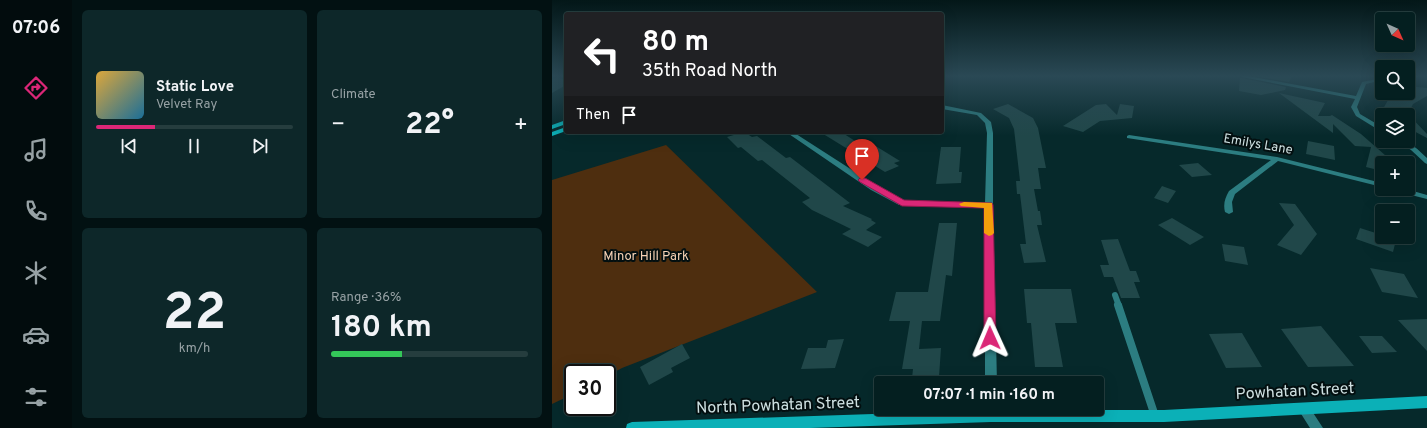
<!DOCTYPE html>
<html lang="en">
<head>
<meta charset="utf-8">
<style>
  :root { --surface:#041f20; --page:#0d2729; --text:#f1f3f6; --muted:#97a2a5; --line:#253d3e; --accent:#db2777 }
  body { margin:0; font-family:Overpass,sans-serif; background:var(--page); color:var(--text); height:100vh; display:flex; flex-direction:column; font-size:15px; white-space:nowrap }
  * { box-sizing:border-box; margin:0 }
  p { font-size:13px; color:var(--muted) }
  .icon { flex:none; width:22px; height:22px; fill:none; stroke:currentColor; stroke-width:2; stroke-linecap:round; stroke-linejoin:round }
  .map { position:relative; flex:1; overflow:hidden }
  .panel { display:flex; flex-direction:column; gap:10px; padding:10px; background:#021112; width:480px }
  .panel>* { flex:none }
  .guide { position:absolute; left:12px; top:12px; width:380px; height:122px; border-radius:4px; box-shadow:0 4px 16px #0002,0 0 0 1px var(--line); background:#202124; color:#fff; overflow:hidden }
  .needle { width:26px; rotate:135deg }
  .fabs { position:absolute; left:823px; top:12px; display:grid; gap:8px }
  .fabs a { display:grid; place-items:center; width:40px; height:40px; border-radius:4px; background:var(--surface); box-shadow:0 4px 16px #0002,0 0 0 1px var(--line); font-size:20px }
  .speed { position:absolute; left:12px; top:364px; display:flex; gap:8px; font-size:20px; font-weight:700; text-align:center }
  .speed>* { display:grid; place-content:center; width:52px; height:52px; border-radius:50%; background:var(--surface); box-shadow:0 4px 16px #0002,0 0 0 1px var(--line); line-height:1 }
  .speed .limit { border:2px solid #111; border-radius:6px; background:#fff; color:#111 }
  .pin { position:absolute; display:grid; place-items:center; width:34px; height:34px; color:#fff; margin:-41px -17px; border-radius:50% 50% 50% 0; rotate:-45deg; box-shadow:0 0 4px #0007 }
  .pin .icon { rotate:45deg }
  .me { position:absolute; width:44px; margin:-22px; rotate:359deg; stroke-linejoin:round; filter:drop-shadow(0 0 3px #0008) }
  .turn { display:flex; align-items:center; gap:14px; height:84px; padding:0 12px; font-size:18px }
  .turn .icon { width:52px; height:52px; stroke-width:2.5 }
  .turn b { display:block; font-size:28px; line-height:34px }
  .then { display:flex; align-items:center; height:38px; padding:0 12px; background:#0003; gap:8px; font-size:15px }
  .big { font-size:30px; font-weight:700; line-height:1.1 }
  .panel .tile { flex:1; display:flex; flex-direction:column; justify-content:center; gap:6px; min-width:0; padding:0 14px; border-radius:6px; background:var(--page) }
  .panel .dial { align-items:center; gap:0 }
  .dial b { font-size:52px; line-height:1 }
  .song { display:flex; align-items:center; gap:12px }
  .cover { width:48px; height:48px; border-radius:6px; background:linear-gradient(135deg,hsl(40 70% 55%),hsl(200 70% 35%)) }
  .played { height:4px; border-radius:2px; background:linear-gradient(90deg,var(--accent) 30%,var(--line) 30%) }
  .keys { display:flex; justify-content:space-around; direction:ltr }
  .heat { display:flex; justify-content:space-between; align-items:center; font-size:22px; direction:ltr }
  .charge { height:6px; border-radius:3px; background:linear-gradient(90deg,#34c759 36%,var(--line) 0) }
  .panel .tiles { flex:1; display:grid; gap:10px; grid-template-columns:repeat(2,1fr) }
  .trip { position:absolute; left:322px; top:376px; width:230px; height:40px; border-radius:4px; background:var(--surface); box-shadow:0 4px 16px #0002,0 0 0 1px var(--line); font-weight:700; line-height:40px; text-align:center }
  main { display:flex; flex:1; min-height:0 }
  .menu { display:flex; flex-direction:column; width:72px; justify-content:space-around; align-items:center; background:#020c0d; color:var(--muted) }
  .menu .icon { width:28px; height:28px }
  .menu .selected { color:var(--accent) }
  .menu b { font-size:18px; color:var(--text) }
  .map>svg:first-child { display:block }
  .green { fill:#4e2e0f }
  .building { fill:#204749 }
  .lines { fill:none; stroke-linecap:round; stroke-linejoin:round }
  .lane-far1 { stroke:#2c7d81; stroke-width:6 }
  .lane { stroke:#2c7d81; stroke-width:8 }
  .street { fill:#2c7d81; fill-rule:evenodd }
  .secondary { fill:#0bb0b7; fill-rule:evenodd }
  .route { fill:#db2777; stroke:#8e194d }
  .slow { fill:#f59e0b }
  .labels { text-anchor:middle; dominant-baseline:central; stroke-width:4; stroke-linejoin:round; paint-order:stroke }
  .street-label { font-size:13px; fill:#cee0e1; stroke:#030f10 }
  .park-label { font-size:13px; fill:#f7d3b6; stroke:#030f10 }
  .near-street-label { font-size:16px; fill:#cee0e1; stroke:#030f10 }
</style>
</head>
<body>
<main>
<nav class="menu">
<b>07:06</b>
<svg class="icon selected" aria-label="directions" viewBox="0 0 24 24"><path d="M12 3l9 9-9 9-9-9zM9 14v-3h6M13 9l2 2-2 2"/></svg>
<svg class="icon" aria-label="music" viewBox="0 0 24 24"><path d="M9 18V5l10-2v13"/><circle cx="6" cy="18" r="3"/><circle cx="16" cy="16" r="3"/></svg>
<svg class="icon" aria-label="phone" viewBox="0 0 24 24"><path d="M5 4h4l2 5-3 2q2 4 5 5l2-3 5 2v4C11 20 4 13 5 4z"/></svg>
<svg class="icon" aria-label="climate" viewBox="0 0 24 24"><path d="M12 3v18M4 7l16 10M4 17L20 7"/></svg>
<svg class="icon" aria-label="car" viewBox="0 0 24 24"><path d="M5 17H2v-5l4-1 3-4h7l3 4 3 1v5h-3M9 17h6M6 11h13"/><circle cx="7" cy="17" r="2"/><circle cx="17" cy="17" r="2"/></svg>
<svg class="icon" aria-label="filters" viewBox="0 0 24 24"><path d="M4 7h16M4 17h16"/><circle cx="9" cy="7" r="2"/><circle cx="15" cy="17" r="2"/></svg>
</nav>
<section class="panel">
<div class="tiles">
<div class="tile">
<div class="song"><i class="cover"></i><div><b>Static Love</b><p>Velvet Ray</p></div></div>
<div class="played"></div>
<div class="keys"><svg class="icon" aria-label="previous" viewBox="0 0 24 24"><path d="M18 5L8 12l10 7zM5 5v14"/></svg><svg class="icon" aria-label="pause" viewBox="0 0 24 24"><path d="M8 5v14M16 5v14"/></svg><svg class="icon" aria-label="next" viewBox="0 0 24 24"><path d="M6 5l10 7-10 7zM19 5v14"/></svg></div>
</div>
<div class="tile"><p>Climate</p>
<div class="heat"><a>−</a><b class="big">22°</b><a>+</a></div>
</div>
<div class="tile dial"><b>22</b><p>km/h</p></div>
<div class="tile"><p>Range · 36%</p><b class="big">180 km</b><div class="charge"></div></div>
</div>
</section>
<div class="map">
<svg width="875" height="428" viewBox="0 0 875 428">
  <rect width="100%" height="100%" fill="#06292b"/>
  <!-- green -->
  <path class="green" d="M114,145l151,147 -195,76 -15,8v-3h-34v21l-21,10v-224z"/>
  <!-- building -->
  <path class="building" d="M703,76h37l-3,6z
    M6,77l8,4v4l-14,8v-14z
    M688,78h2l44,9 -1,3 -24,5 -22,-4z
    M856,86l19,2v8l-14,8 -5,10 19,20v4l-19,-10v-13h-20l-5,-6 9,-16h16z
    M727,93l46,10 -7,13h12l2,-1 29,19 33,29h-12v8l-16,-4 5,-20 -16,-1 -22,-22v9z
    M456,104l25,14 5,10 8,40h-8l3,21h-7l4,22h2l2,14h-5l9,37 -22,1 -4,-19h6l-6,-50h-3l-1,-13h4l-6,-52 -5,-11 -16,-9z
    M554,104l11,11 3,-11 14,2 -2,12 -32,3 -17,11 -20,-6 33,-21z
    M192,132l8,5 5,-1 29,22 4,-1 60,46 -7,3 29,13 -1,1 5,3 -10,7 16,7 -14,10 -26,-13 9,-5 -39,-19 -10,-8 8,-4 -48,-38 -4,1 -17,-14 -3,1 -11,-11z
    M268,132h21l22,14 3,-1 4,1 4,-1 26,16 -6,2 5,3 -14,6z
    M756,141l26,5 1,14 -29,-6z
    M389,147h20l-2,25h3l-1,11 -25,1z
    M646,163l14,12 -20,2 -13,-12z
    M610,186l14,5 -8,12 -14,-5z
    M727,203l16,1 22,30 -16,21 -24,-10 17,-20z
    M620,218l32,19 -14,8 -32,-20z
    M387,223h18l-5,53 -6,-1 -6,46h-18l-3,28 22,-1 -2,29 -27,1 1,-9h-11l8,-48h-21l7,-29h32z
    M808,228l22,7v2l14,3 -3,12 -37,-13z
    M566,239l12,32h6l4,11h-6l6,16h-19l-8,-21h-9l-4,-12h9l-8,-25z
    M670,244l22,3 4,18 -23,-4z
    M818,268l34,6 14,24 -36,-6z
    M472,289h47l6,34h-22l8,44h-28l-4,-44h-4z
    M875,319v32l-29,-31z
    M769,326l33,40 -46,1 -27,-38z
    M690,333l20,34 -36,1 -17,-34z
    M807,336h23l15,16 -25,1z
    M292,339l-9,29 -34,1 7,-21h18l2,-8z
    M130,344l8,14 -19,10 2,4 -24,13 -9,-18z"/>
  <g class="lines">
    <!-- lane-far1 -->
    <path class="lane-far1" d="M563,295l4,11"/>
    <!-- lane -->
    <path class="lane" d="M566,305l37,111"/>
    <!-- street -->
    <path class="street" d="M688,76h8l108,20 6,-14 20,-4v2l-16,4 -9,23 3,7 22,13v5l-26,-16 -5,-9 4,-8 -113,-22z
      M860,76h8l-12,3v-2z
      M390,105l39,8 10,9 2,11v72l4,178h-12v-176l-86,-2 -28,-15 -85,-58h7l84,54 27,15 81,2 2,-70 -2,-10 -8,-8 -35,-6z
      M117,132h13c-3,3 -10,3 -13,0z
      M577,135l148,22 105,26v4l-104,-26 -43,33 -3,8 1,10 -4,2 -4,-2c-2,-8 0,-14 4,-21l42,-31 -144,-22v-2z
      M846,141c13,0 20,9 29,17v6l-2,-1 -14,-13z
      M842,189h12l21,6v4l-32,-8z
      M752,403l4,2 15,23h-13l-12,-19 2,-4z"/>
    <!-- secondary -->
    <path class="secondary" d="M14,120v4l-14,5v-4z
      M14,127v4l-14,5v-4z
      M875,396v12l-263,14h-173l-181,6h-184l1,-4 5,-2 359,-12h173z"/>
  </g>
  <!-- sky -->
  <linearGradient id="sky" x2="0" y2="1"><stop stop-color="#031718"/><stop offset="0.56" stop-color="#2a4955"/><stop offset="1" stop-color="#2a4955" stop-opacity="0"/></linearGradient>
  <rect width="875" height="136" fill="url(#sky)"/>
  <!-- route -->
  <path class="route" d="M308,178h5l39,22 88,3 1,2 3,133 -1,4 -5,1 -4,-1 -2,-4v-130l-82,-2 -42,-24 -2,-2z"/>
  <!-- slow -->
  <path class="slow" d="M412,202l28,1 2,30 -2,2 -3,1 -5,-3v-25l-23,-2 -2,-2z"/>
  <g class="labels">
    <!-- street labels -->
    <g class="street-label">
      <text transform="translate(706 145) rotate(10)">Emilys Lane</text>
    </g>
    <!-- park labels -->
    <g class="park-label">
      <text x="94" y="257">Minor Hill Park</text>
    </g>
    <!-- near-street labels -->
    <g class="near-street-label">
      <text transform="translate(743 392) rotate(-3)">Powhatan Street</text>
      <text transform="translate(226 406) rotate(-2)">North Powhatan Street</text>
    </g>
  </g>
</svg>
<div class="fabs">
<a><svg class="needle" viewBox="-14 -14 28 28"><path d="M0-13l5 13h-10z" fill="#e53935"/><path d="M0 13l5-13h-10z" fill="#97a2a5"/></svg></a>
<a><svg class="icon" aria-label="search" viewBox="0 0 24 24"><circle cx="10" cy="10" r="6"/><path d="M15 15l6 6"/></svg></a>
<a><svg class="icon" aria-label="layers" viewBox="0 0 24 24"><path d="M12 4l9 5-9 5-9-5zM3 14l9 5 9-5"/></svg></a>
<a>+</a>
<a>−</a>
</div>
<div class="speed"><div class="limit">30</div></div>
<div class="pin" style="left:310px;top:180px;background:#d93025"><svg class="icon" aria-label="arrive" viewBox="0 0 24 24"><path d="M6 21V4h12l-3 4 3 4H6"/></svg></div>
<svg class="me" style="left:438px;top:338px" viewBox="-20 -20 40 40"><path d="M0-17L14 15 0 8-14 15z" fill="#db2777" stroke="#fff" stroke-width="4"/></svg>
<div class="trip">07:07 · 1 min · 160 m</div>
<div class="guide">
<div class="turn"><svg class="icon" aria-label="left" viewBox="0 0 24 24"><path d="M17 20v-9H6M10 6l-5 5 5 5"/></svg><div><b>80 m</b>35th Road North</div></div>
<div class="then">Then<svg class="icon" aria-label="arrive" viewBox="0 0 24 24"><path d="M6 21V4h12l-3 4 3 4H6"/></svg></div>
</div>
</div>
</main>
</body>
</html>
